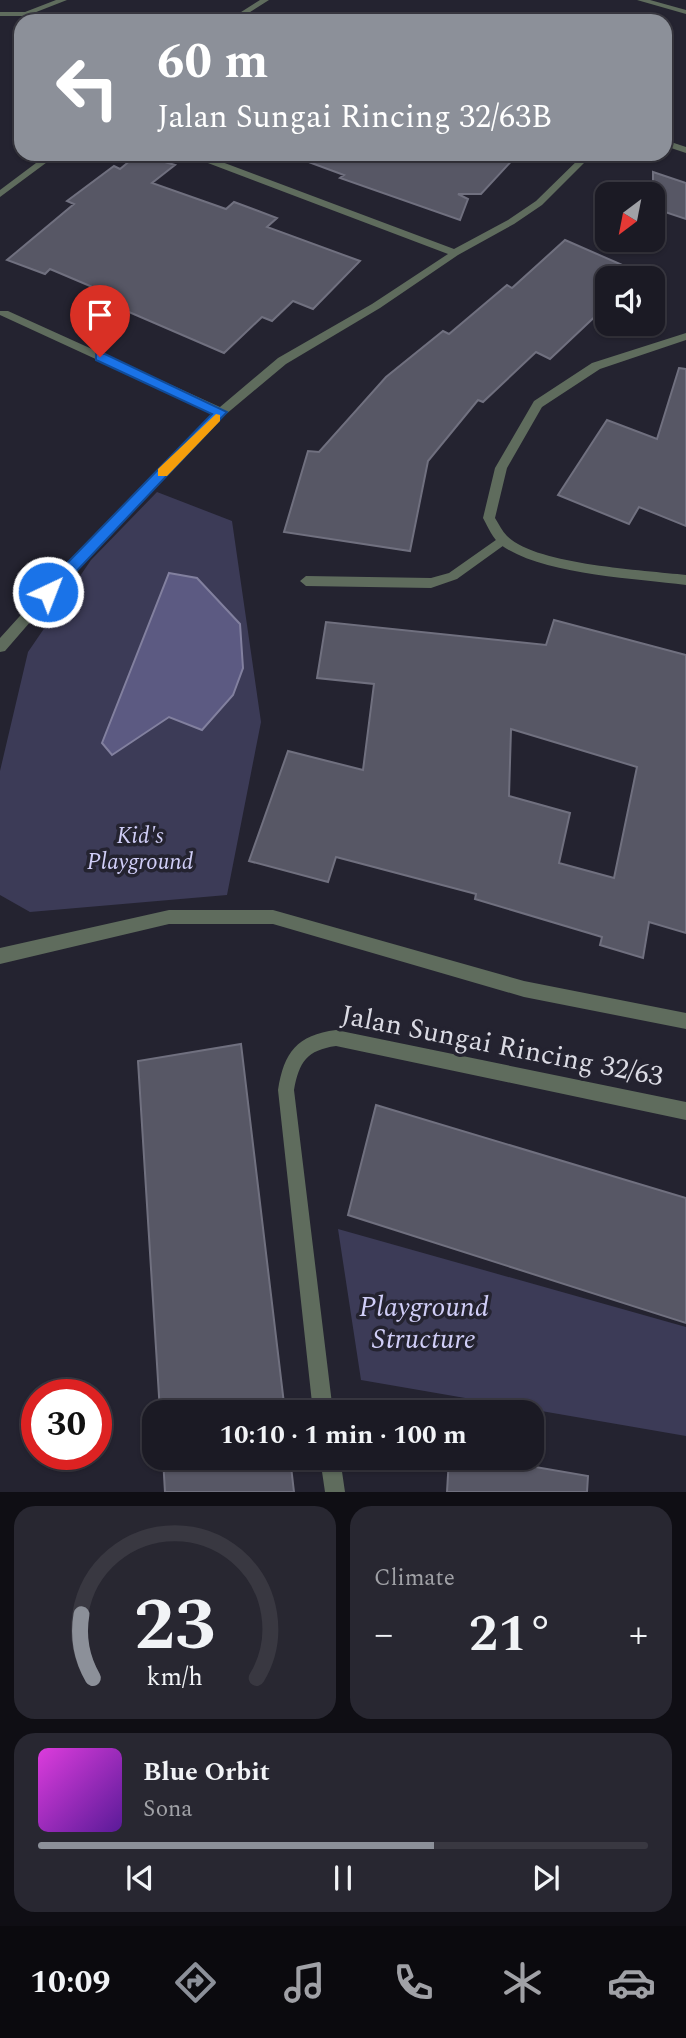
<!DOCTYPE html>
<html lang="en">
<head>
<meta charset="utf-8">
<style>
  :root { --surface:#1b1a24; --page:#282731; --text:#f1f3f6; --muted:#a0a1a6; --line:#393841; --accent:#8c9099 }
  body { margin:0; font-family:Spectral,serif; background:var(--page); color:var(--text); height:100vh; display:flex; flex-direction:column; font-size:26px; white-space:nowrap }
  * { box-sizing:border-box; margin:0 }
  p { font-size:23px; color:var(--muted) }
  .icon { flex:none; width:38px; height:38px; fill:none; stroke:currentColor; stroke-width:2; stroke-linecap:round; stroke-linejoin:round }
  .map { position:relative; height:1492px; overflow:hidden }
  .side { display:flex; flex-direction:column; gap:14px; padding:14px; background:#0f0e14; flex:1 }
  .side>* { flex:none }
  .banner { position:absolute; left:14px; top:14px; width:658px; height:147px; border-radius:21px; box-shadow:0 2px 5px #0004,0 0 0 2px var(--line); background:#8c9099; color:#fff; overflow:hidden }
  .needle { width:46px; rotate:212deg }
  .controls { position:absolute; left:595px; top:182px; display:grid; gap:14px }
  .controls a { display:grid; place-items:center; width:70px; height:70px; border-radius:14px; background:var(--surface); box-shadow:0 2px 5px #0004,0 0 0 2px var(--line); font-size:35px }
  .speed { position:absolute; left:21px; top:1379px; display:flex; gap:14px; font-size:35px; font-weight:700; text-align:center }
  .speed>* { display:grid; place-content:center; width:91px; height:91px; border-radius:50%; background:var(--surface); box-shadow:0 2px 5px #0004,0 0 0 2px var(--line); line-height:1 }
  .speed .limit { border:10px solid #d22; background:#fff; color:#111 }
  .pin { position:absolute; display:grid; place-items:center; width:60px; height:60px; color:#fff; margin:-72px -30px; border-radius:50% 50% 50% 0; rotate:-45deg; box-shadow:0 0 7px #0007 }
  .pin .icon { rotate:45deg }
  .me { position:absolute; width:77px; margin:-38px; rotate:43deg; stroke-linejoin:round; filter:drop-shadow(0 0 5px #0008) }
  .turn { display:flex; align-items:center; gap:24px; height:147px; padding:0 28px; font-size:32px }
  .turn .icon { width:91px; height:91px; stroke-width:2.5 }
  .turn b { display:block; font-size:49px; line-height:60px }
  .big { font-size:52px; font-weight:700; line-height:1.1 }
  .side .widget { flex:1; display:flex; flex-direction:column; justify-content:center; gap:10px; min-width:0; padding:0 24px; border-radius:21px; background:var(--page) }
  .side .dial { align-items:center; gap:0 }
  .dial svg { height:182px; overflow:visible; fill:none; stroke:var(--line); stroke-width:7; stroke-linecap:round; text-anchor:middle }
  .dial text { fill:var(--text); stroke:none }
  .song { display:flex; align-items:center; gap:21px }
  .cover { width:84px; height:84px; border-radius:10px; background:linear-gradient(135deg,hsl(300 70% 55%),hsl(270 70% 35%)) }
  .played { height:7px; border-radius:4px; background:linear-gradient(90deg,var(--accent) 65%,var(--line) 65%) }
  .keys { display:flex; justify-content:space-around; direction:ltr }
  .heat { display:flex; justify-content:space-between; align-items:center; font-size:38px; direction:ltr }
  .side .tiles { flex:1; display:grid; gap:14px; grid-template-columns:1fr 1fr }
  .widget:last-child { grid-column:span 2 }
  .trip { position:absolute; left:142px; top:1400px; width:402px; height:70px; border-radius:21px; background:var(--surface); box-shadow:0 2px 5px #0004,0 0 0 2px var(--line); font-weight:700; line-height:70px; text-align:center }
  .tab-bar { display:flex; height:112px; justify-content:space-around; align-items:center; background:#0b0a0e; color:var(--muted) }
  .tab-bar .icon { width:49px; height:49px }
  .tab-bar .current { color:var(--accent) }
  .tab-bar b { font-size:32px; color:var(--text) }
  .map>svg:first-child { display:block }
  .green { fill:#3c3b57 }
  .water { fill:#5c5a82; stroke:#82809f; stroke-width:2 }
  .building { fill:#575765; stroke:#70707f; stroke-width:2; fill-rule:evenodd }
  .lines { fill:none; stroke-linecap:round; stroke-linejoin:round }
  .service { fill:#5f6c5d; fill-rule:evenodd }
  .minor { fill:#5f6c5d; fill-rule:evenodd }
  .tertiary { fill:#5f6c5d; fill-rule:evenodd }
  .route { fill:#1a73e8; stroke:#114b97; stroke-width:2 }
  .slow { fill:#f59e0b }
  .labels { text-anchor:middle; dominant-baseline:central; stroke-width:7; stroke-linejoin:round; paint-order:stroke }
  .park-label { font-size:23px; font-style:italic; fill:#d0cef7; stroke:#242330 }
  .near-street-label { font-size:28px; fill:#dadae3; stroke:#242330 }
  .near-park-label { font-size:28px; font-style:italic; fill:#d0cef7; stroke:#242330 }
</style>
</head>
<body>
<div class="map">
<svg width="686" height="1492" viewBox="0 0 686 1492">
  <rect width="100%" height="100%" fill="#242330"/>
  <!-- green -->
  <path class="green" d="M157,492l75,29 29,201 -34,173 -197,17 -30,-17v-124l28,-119 63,-92z
    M338,1229l348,98v109l-325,-56z"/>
  <!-- water -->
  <path class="water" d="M169,573l28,5 43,46 3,44 -10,27 -31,35 -33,-13 -57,38 -10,-12z"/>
  <!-- building -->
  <path class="building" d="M138,154l37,11 -23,18 74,26 8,-7 43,16 -10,9 93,34 -47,48 -20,-8 -21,20 -10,-4 -38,36 -116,-50 8,-6 -66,-28 -5,5 -38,-14 67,-56 -7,-3 47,-35 6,3z
    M299,154h219l-37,40h-23l10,5 -8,21 -120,-42 4,-3 -46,-17z
    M653,172l33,11v36l-33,-11z
    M565,240l87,38h-45v33l-4,-2 -53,50 -14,-7 -53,50 -5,-2 -50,61 -18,90 -126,-19 24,-81 11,1 67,-75 57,-46 6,3 58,-49 5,3z
    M679,368l7,1v157l-47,-19 -10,17 -71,-29 49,-75 50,19z
    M554,620l132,35v278l-37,-11 -6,36 -43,-13 2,-8 -127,-38 1,-5 -140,-37 -8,25 -79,-21 39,-110 75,19 11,-86 -57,-6 9,-56 220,23zM511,729l126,38 -23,111 -55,-15 11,-50 -61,-17z
    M241,1044l44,368h-125l-22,-351z
    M376,1105l310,93v125l-338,-108z
    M163,1458h127l4,34h-129z
    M449,1458h34l105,18 -1,16h-140z"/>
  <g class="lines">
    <!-- service -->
    <path class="service" d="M503,535l4,2 2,3 -2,3 -50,36 -26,9 -125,-2 -6,-5 6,-5 125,2 18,-5z"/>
    <!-- minor -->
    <path class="minor" d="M56,0h11l-41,16h-26v-4h25z
      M637,0h13l36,10v4z
      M665,140l21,7v6l-21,-7z
      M584,154h9l-51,51 -28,19 -56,31 -78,53 -94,56 -61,51 -142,146 -78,90 -5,1v-14l75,-83 138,-142 -213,-98v-4h8l212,96 58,-49 94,-54 76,-50 -248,-94v-4h6l248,93 54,-29 28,-19z
      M686,333v7l-86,29 -58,38 -35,61 -12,50c4,6 7,13 12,18 29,29 137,34 179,39v10c-52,-7 -143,-10 -185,-40 -8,-6 -13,-18 -18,-27l12,-50 39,-67 58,-38z
      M169,910h104l251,71 162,32v16l-162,-32 -251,-73h-104l-169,40v-16z
      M336,1030l350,72v18l-350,-74c-29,4 -37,16 -42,44l39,322h-20l-35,-322c6,-38 19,-55 58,-60z
      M320,1458h20l5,34h-20z"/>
    <!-- tertiary -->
    <path class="tertiary" d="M260,0h9l-33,21h-9z
      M48,154h10l-58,43v-7z"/>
  </g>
  <!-- route -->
  <path class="route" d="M96,354h9l122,58 -174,184h-10v-8l169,-174 -116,-54z"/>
  <!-- slow -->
  <path class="slow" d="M216,414l4,1v6l-53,55h-9v-7z"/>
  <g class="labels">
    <!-- park labels -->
    <g class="park-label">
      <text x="140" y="836">Kid's<tspan x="140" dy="26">Playground</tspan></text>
    </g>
    <!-- near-street labels -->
    <g class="near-street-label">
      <text transform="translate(502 1046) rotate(11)">Jalan Sungai Rincing 32/63</text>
    </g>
    <!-- near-park labels -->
    <g class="near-park-label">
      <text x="424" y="1307">Playground<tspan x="424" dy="32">Structure</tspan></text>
    </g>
  </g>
</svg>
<div class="controls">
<a><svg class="needle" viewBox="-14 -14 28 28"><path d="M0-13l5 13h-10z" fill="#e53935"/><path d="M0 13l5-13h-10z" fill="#a0a1a6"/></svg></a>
<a><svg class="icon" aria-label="sound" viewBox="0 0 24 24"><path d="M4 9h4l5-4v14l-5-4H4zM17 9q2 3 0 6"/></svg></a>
</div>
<div class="speed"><div class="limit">30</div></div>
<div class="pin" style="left:100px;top:357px;background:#d93025"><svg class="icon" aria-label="arrive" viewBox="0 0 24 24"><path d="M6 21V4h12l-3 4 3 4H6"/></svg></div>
<svg class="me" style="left:48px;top:592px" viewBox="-20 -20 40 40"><circle r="17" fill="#1a73e8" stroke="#fff" stroke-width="3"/><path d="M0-11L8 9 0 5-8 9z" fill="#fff"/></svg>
<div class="trip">10:10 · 1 min · 100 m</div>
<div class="banner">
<div class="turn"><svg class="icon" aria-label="left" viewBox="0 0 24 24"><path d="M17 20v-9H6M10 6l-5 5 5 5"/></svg><div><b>60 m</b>Jalan Sungai Rincing 32/63B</div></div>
</div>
</div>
<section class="side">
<div class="tiles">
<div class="widget dial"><svg viewBox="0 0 100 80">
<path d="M14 69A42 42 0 1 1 86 69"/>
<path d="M14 69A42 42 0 0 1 9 41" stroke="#8c9099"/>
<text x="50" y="56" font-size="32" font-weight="700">23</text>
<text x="50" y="72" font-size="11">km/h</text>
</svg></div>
<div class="widget"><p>Climate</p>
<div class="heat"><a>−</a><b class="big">21°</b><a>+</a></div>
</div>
<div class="widget">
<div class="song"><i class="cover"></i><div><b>Blue Orbit</b><p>Sona</p></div></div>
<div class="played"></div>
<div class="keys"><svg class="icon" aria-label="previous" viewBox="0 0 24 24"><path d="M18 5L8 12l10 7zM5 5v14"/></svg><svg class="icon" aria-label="pause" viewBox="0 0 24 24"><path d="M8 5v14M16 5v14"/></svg><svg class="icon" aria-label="next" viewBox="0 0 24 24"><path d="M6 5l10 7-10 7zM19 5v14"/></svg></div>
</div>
</div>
</section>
<nav class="tab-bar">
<b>10:09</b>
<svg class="icon current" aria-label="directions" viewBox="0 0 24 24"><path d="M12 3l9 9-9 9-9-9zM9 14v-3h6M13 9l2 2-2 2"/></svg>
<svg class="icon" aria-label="music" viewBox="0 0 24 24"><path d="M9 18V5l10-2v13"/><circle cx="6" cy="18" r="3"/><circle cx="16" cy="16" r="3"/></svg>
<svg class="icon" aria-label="phone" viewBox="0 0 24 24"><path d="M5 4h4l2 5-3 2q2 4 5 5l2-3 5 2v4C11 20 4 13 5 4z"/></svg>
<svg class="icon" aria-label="climate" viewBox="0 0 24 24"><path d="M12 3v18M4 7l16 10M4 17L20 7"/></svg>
<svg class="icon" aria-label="car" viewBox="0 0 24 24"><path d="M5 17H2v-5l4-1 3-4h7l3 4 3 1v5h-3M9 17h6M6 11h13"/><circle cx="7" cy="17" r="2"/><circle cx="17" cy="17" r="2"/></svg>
</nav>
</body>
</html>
